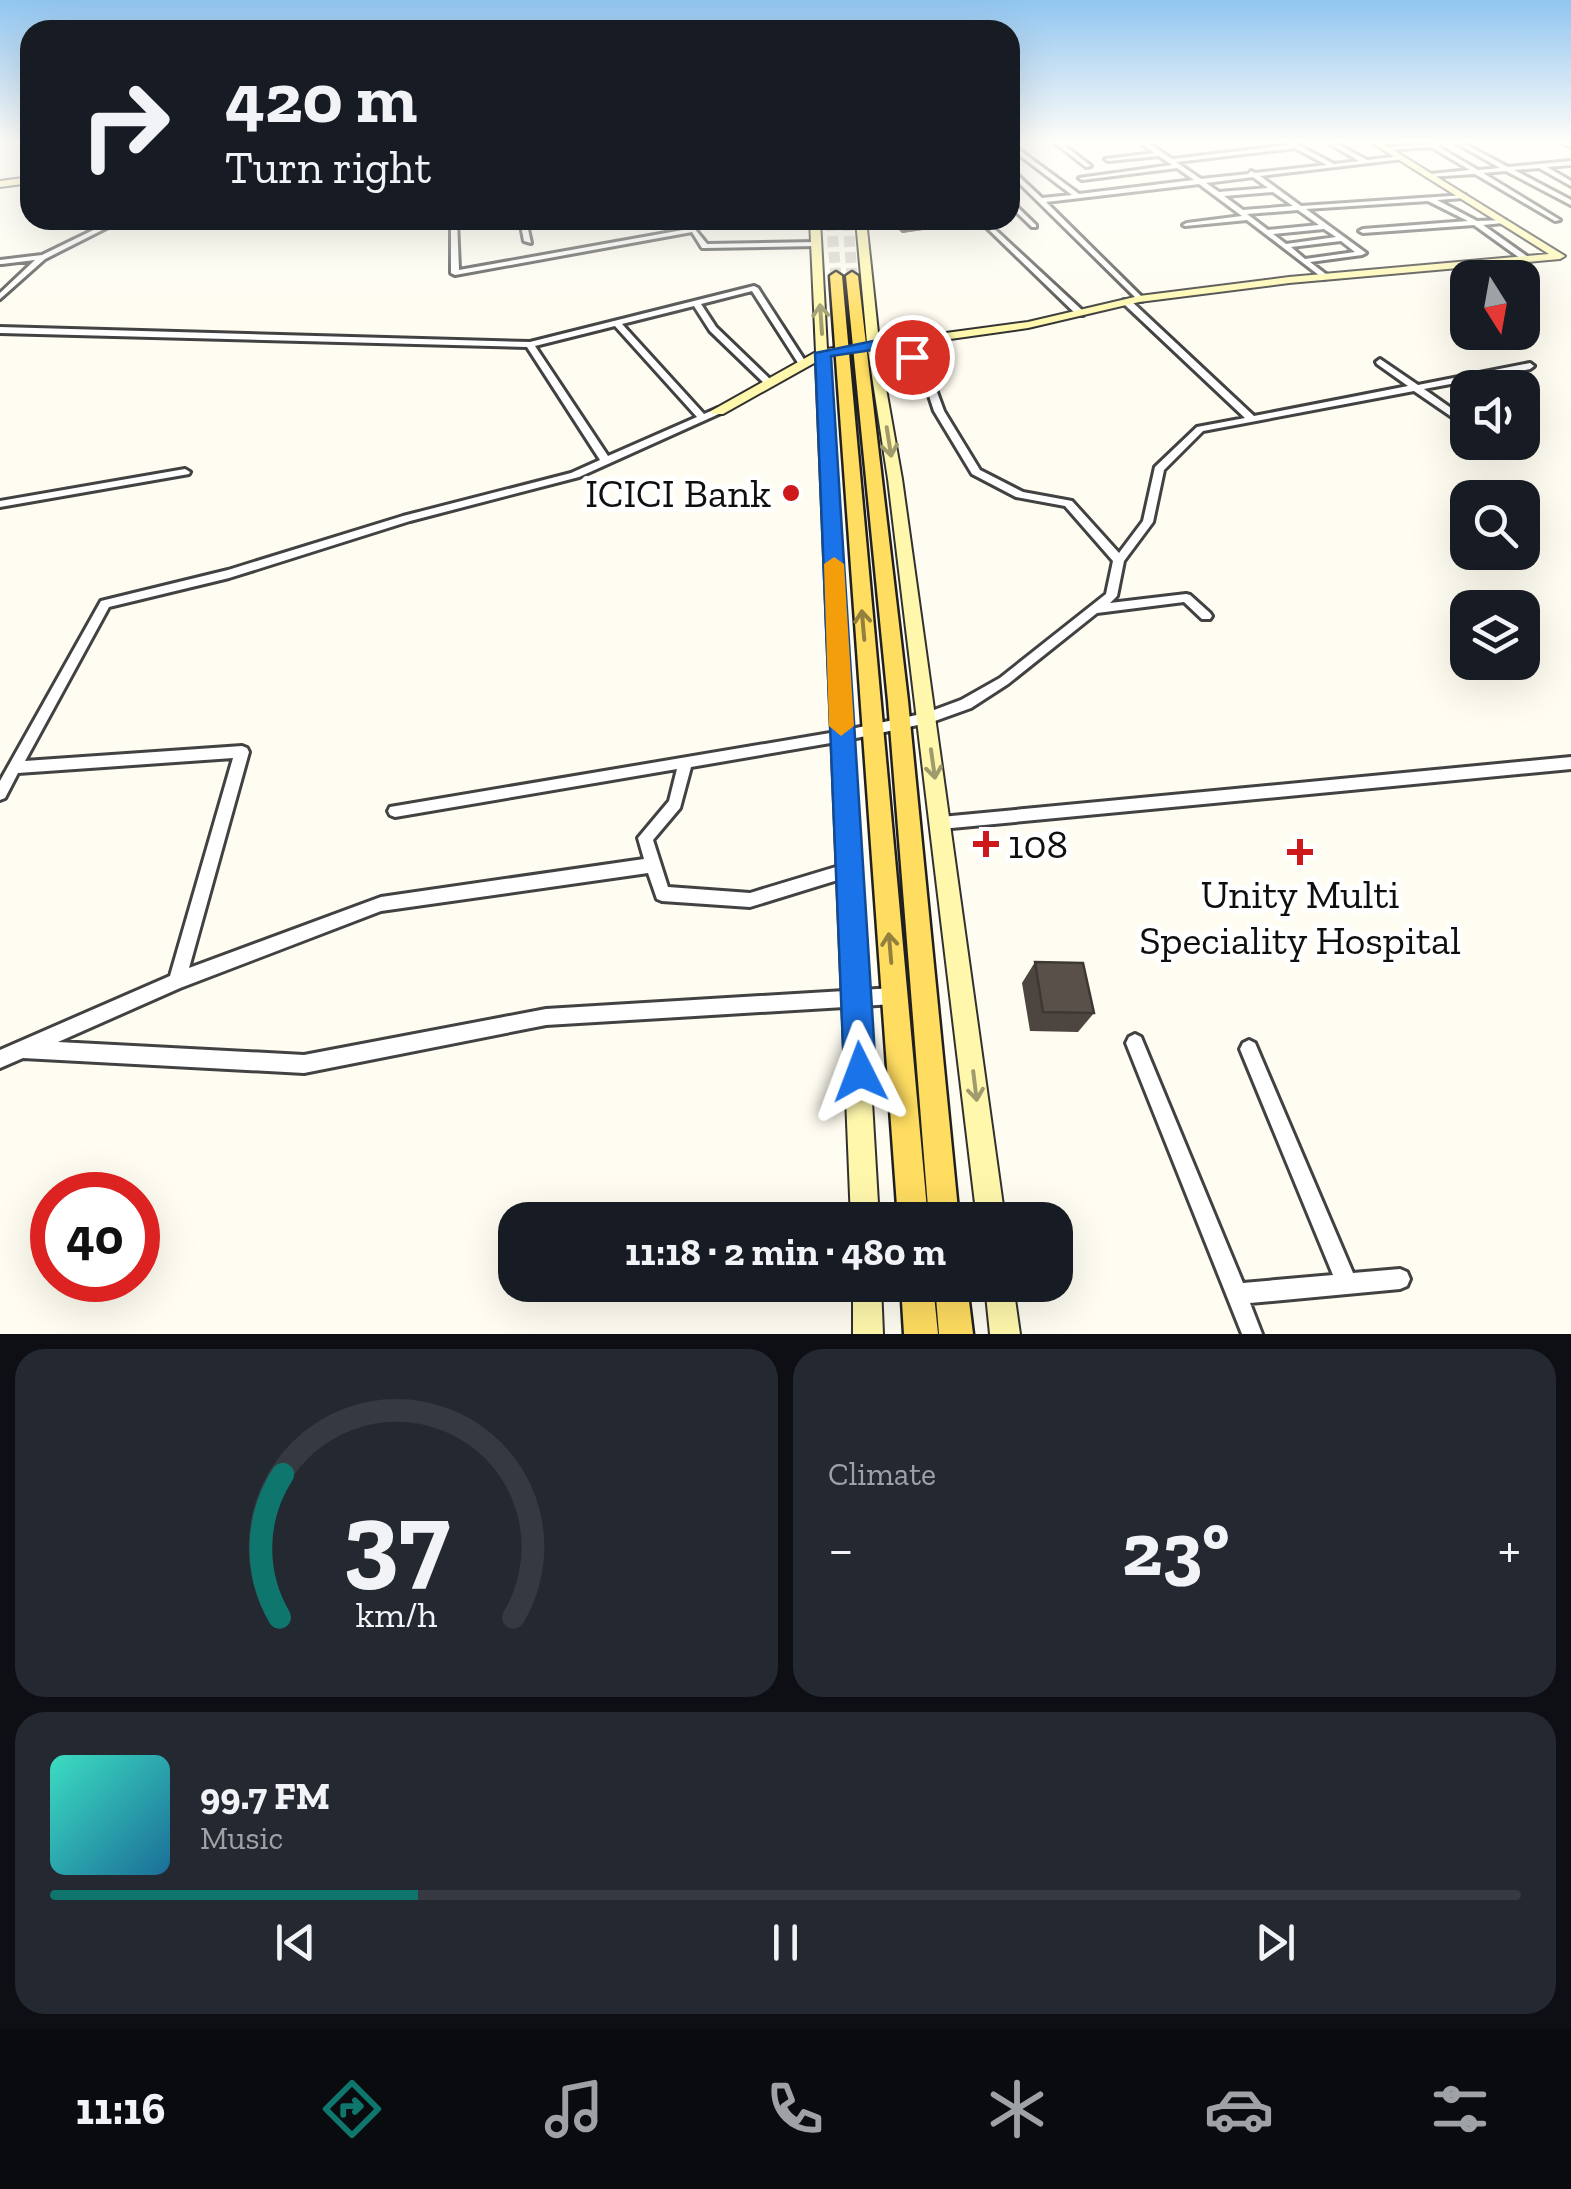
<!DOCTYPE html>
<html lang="en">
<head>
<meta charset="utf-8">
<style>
  :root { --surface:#171b24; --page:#242831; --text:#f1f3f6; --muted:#9ea1a6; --line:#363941; --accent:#0f766e }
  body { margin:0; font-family:"Zilla Slab",serif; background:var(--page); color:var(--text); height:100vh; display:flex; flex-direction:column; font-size:38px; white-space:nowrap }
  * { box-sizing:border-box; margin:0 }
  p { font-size:32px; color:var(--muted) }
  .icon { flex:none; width:55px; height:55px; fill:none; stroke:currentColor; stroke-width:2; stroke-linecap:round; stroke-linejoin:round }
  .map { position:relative; height:1334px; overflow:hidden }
  .panel { display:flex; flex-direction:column; gap:15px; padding:15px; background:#0d0f14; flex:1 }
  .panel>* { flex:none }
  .guide { position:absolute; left:20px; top:20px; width:1000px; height:210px; border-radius:30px; box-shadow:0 10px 40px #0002; background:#171b24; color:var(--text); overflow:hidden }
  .needle { width:65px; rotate:169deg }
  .tools { position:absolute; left:1450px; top:260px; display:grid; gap:20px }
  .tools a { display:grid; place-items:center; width:90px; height:90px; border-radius:20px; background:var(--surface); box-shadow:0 10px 40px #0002; font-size:50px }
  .speed { position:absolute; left:30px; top:1172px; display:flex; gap:20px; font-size:50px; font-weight:700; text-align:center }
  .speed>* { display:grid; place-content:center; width:130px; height:130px; border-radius:50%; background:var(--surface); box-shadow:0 10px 40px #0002; line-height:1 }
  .speed .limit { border:15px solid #d22; background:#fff; color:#111 }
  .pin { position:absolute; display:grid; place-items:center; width:85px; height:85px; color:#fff; margin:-42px; border:5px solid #fff; border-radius:50%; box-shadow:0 2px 10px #0007 }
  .me { position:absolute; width:110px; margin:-55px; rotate:357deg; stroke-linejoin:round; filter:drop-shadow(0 0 8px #0008) }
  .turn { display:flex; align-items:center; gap:35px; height:210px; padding:0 40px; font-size:45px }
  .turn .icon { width:130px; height:130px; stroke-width:2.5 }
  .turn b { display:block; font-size:70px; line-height:85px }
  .big { font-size:75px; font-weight:700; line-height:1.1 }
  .panel .widget { flex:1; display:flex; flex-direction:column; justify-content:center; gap:15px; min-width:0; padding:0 35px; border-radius:30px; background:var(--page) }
  .panel .dial { align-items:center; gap:0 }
  .dial svg { height:260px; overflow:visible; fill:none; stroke:var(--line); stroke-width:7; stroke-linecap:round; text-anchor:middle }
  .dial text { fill:var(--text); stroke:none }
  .song { display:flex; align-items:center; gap:30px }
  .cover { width:120px; height:120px; border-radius:15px; background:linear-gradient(135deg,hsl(170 70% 55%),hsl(200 70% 35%)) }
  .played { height:10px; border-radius:5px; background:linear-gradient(90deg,var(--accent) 25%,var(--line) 25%) }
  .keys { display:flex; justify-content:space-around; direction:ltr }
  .heat { display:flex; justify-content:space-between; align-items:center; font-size:55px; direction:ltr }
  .panel .tiles { flex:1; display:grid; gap:15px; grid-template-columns:1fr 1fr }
  .widget:last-child { grid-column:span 2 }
  .trip { position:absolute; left:498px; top:1202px; width:575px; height:100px; border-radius:30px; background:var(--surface); box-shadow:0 10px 40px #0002; font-weight:700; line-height:100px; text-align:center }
  .menu { display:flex; height:160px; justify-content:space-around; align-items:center; background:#090b0e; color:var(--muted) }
  .menu .icon { width:70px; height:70px }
  .menu .current { color:var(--accent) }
  .menu b { font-size:45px; color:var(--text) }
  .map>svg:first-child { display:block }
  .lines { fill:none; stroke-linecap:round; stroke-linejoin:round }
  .primary-tunnel { stroke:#dbd9cf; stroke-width:11; stroke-dasharray:11 5; stroke-linecap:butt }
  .street-casing { stroke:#424242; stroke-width:6 }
  .secondary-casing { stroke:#313131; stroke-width:4 }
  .primary-casing { stroke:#202020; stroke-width:5 }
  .street { fill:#fff; fill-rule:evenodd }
  .secondary { fill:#fff8ac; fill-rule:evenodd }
  .primary { fill:#ffdd61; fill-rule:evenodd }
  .wall { fill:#4d4540 }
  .shaded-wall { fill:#3e3834 }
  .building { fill:#59504a; stroke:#3e3834; stroke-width:2.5 }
  .oneway { stroke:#9f9b6d }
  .oneway2 { stroke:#93803c }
  .route { fill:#1a73e8; stroke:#114b97; stroke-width:2.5 }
  .slow { fill:#f59e0b }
  .poi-dot { fill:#ce191c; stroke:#fff; stroke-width:4 }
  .labels { text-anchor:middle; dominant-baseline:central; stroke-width:10; stroke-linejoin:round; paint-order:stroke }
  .poi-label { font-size:40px; fill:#0f0f0f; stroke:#fff; text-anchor:end }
</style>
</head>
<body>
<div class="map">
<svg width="1571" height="1334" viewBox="0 0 1571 1334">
  <rect width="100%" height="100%" fill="#fffdf1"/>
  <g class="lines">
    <!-- primary-tunnel -->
    <path class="primary-tunnel" d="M831,220l5,56
      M848,220l4,56"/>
    <defs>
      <path id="street" d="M1010,143l69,51 115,-14 -17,-12 -95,12 -3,-2 93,-13 -13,-9 -51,5 -3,-2 49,-6 -13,-10h7l24,16 118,-14v-2h4l40,21 25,-3 -31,-18h7l32,17 34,-4 2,3 -143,17 41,30 164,-11v2l-2,1 -26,2 40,21 28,-1v2l-2,1 -20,2 48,34 -7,2 -50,-36 -111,8 -4,-2 4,-2 105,-8 -40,-20 -122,8 60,44 -4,2 -52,7 17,13 1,2 -4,2 -77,-59 -62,6 -2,-1 4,-2 55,-7 -43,-32 -153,18 96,95v4h-3l-129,-127v-6l32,30 30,-3 -62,-47zM1295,148l32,17 -72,8 -4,-2 -3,3 -47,5 -25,-17zM1253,177l15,11 -49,4 -13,-9zM1273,192l20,14 -50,4 -19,-14zM1298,210l21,15 -51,5 -21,-16zM1324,229l12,8 -50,7 -13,-10zM1341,241l14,11 -50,7 -14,-12z
        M1055,143h6l30,23 -5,1z
        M1438,143l3,2 -2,2 39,23 22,-2 -44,-25h7l45,24 63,-6v4l-24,2 24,14v5l-32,-18 -25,2 57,30v5l-65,-34 -23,2 77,47 -5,1 -80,-47 -47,3 2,-3 40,-4 -39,-23 -45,3 -3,-2z
        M1562,143h9v4z
        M1010,200l26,25v2h-4l-22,-21z
        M114,220h8l-77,39 -45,40v-6l35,-33 -33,4h-2v-4l42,-5z
        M451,220h6l2,50 235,-42 13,16 109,-2 4,2 -4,2 -111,2h-3l-10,-16 -237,43 -4,-2z
        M520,220h6l5,23 -7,-2z
        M983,222h4l96,89v4h-6l-94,-91z
        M754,286l4,2 49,76 -1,2h-6l-48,-75 -51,13 15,23 56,54v4h-6l-56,-54 -16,-25 -72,18 82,90 14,-6 5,3 -2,2 -142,64 -169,44 -181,57 -120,29 -84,154 217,-15 5,2 2,4 -60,216 192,-71 263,-38 -6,-21 31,-37 8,-32 -282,48 -5,-2 -2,-4 2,-4 452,-76 84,-18 35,-13 39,-22 106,-84 7,-33 -48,-55 -49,-9 -44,-23 -38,-63 -14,-43 -11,-9 -39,-11v-4l45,11 12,10 17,46 36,59 43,22 49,9 47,52 24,-32 12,-54 42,-40 48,-9 -121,-114v-4h6l124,116 154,-30 -31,-22 -1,-2 4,-3 38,26 112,-22 4,3 -4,3 -106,20 44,31v8l-54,-37 -211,40 -39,39 -11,52 -29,39 -7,35 -7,7 76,-9 4,1 20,18 2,3 -2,3h-8l-18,-17 -87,11 -89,71 -37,24 -39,14 -90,19 -151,26 -11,41 -27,32 15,47 82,6 99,-30 5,2 3,5 -3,5 -104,32 -88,-6 -5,-2 -9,-26 -267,38 -201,77 -122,54 246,13 242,-46 348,-21 6,2 2,6 -2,6 -6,2 -348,21 -242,48 -281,-15 -23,10v-18l170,-74 63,-218 -215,15 -13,25 -5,2v-19l101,-180 127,-31 175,-54 168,-43 29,-13 -73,-113 -527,-14v-6l530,15zM615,326l82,91 -89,39 -73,-110z
        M185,469l5,3 -1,2 -189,33v-6z
        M1571,757v12l-630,60 -5,-1 -2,-5 2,-5 5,-1z
        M1135,1034l6,3 102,246 90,-8 -93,-226 3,-6 6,-3 6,3 98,230 47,-4 7,3 3,7 -3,7 -7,3 -150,14 12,31h-20l-116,-291 3,-6z"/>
      <path id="secondary" d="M1372,143h10l183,113 -5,3 -271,24 -150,19 -111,26 -149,21 23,130 103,741h-28l-89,-741 -20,-129 -40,6 51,864h-28l-35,-858 -93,52h-10l-2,-3 105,-59 -6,-132h10l7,129 40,-6 -11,-123h10l13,122 149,-20 111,-26 150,-19 260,-23z
        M30,177v6l-30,4v-6z
        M853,1285h28l2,49h-30z
        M985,1285h28l7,49h-30z"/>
      <path id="primary" d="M836,272l6,4 86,944h-30l-68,-944z
        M852,272l6,4 50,425 51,519h-30l-41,-519 -42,-425z
        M901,1285h32l5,49h-34z
        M935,1285h32l6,49h-34z"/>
    </defs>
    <!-- street casing -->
    <use href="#street" class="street-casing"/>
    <!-- secondary casing -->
    <use href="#secondary" class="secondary-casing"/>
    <!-- primary casing -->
    <use href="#primary" class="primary-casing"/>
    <!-- street -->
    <use href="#street" class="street"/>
    <!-- secondary -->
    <use href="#secondary" class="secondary"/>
    <!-- primary -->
    <use href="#primary" class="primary"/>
  </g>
  <!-- wall -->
  <path class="wall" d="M888,220h104l-90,13z
    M1035,962l59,51 -16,19 -48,-1 -8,-48z"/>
  <!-- shaded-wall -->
  <path class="shaded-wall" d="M903,220h89l-90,13z"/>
  <!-- building -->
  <path class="building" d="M1035,962l48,1 11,50 -51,-1z"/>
  <!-- one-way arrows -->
  <defs><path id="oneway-shaft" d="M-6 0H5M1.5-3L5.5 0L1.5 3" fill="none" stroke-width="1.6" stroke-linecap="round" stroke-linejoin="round" transform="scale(2.5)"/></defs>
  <g class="oneway">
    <use href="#oneway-shaft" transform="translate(821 319) rotate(-94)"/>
    <use href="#oneway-shaft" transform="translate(889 442) rotate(81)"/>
    <use href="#oneway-shaft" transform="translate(933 764) rotate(82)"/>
    <use href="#oneway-shaft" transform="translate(975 1086) rotate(83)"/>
  </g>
  <g class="oneway2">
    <use href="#oneway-shaft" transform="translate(863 625) rotate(-95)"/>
    <use href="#oneway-shaft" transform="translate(890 948) rotate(-95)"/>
  </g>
  <!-- sky -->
  <linearGradient id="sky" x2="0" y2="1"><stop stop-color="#91c5f0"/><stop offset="0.43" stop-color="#fffef9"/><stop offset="1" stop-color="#fffef9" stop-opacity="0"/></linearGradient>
  <rect width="1571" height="329" fill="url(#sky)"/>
  <!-- route -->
  <path class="route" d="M873,341l47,16 -8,4 -40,-11 -41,6 45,716 -5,11 -11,5 -12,-5 -4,-11 -29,-719z"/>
  <!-- slow -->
  <path class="slow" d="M834,557l10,7 10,162 -13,10 -12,-10 -5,-162z"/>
  <!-- markers -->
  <g class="poi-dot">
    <circle cx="791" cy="493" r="10"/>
    <path d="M981 829h10v10h10v10h-10v10h-10v-10h-10v-10h10z"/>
    <path d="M1295 837h10v10h10v10h-10v10h-10v-10h-10v-10h10z"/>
  </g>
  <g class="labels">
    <!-- poi labels -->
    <g class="poi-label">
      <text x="771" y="493">ICICI Bank</text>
      <text x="1008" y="844" text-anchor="start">108</text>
      <text x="1300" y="894" text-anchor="middle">Unity Multi<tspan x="1300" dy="46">Speciality Hospital</tspan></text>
    </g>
  </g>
</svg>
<div class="tools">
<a><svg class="needle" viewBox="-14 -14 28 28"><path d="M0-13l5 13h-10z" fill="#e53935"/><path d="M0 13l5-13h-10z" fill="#9ea1a6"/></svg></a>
<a><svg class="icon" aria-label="sound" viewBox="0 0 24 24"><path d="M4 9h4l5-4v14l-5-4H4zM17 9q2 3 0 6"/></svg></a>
<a><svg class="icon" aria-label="search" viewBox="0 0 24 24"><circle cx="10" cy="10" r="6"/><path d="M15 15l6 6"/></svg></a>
<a><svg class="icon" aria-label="layers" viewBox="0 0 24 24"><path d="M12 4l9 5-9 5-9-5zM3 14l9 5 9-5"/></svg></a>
</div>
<div class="speed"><div class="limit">40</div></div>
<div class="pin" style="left:912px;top:357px;background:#d93025"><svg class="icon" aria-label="arrive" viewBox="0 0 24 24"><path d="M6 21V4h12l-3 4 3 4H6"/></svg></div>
<svg class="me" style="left:860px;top:1072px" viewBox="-20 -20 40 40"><path d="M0-17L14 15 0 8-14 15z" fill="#1a73e8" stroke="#fff" stroke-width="4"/></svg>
<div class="trip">11:18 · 2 min · 480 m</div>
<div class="guide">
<div class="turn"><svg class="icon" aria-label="right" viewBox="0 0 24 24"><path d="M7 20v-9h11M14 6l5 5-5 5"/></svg><div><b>420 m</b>Turn right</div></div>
</div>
</div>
<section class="panel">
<div class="tiles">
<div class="widget dial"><svg viewBox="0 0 100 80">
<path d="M14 69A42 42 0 1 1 86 69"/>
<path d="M14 69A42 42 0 0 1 15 25" stroke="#0f766e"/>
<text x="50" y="56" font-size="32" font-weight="700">37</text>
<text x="50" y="72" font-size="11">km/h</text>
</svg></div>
<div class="widget"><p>Climate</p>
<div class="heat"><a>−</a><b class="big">23°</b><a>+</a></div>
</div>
<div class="widget">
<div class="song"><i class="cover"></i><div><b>99.7 FM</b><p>Music</p></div></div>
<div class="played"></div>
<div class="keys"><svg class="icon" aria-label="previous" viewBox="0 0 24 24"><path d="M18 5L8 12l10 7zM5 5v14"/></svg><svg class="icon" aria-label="pause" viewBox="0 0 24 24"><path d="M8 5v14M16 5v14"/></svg><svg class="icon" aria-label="next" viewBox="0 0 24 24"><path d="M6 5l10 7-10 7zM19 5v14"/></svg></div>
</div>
</div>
</section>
<nav class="menu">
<b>11:16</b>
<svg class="icon current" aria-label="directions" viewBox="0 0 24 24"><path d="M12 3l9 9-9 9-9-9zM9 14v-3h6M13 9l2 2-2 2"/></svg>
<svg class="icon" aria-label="music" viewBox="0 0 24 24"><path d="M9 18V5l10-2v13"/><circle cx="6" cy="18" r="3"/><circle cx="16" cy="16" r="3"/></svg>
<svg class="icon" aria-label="phone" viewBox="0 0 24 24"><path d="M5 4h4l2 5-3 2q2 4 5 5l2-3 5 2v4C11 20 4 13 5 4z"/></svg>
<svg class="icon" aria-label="climate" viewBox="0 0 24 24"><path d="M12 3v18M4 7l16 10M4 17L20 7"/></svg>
<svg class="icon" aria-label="car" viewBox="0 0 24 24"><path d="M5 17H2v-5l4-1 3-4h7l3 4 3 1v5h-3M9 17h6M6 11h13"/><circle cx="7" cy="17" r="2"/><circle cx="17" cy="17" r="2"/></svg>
<svg class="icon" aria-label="filters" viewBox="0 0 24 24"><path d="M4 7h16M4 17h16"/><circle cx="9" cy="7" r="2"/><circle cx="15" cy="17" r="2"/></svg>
</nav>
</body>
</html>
